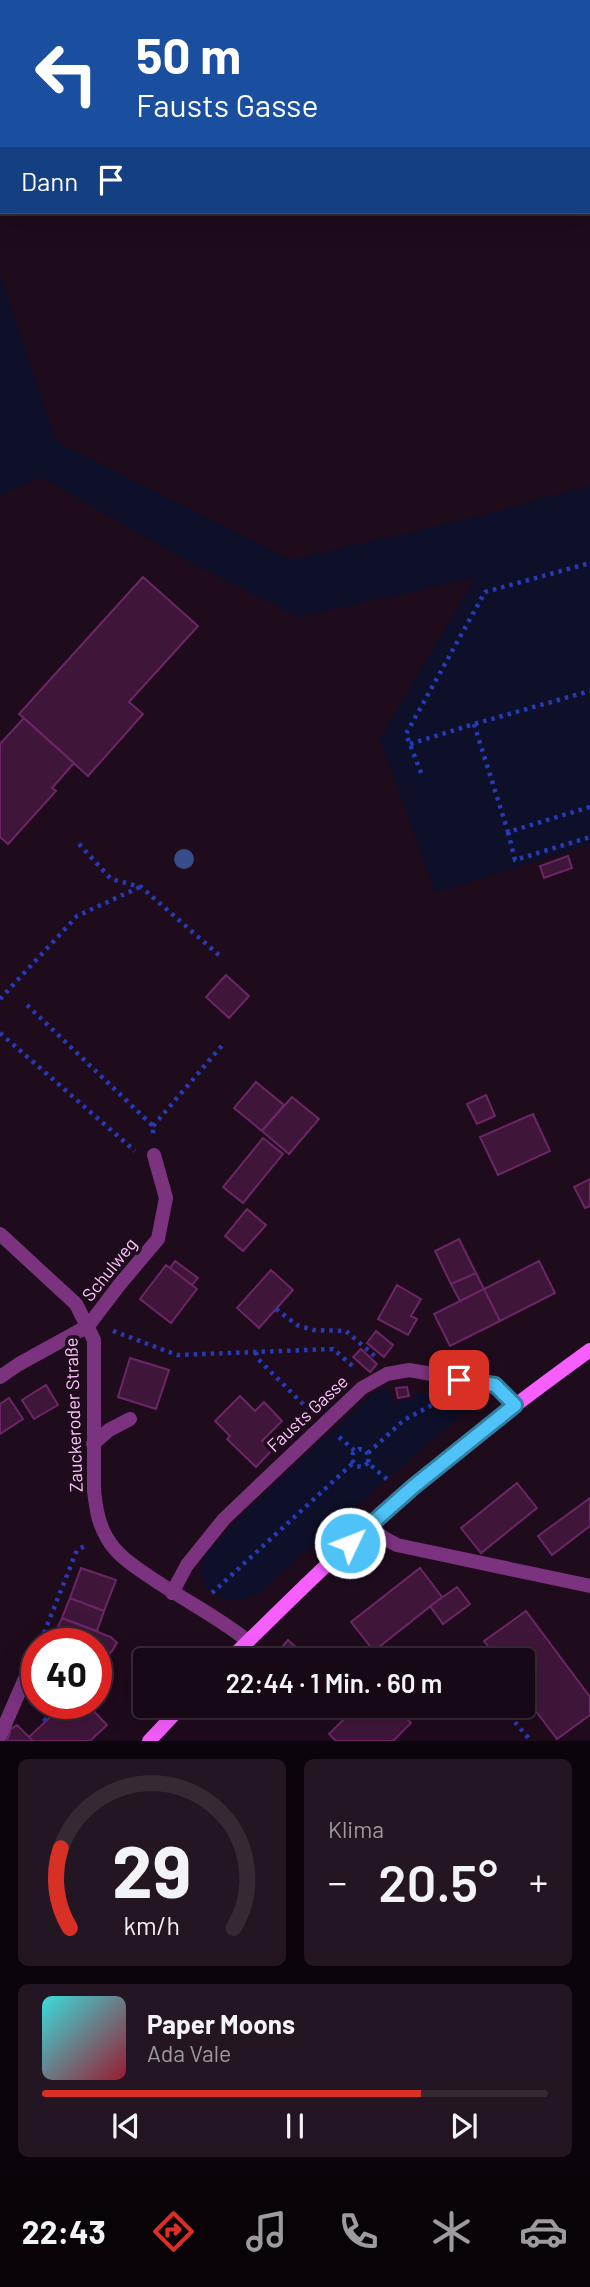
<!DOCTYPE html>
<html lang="de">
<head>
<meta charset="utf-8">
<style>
  :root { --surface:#160815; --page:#231622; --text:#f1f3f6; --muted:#9e9aa0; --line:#352934; --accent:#d93025 }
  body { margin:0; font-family:Barlow,sans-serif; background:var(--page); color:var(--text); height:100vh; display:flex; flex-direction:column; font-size:26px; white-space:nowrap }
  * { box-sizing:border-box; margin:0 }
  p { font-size:23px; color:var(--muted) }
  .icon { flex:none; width:38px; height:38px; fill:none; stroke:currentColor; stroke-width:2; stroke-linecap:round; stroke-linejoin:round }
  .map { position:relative; height:1741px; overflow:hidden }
  .details { display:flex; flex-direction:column; gap:18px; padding:18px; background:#0c040c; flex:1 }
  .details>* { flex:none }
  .hud { position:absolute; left:0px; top:0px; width:592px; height:214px; box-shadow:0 7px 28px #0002,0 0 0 2px var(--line); background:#1a4fa0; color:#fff; overflow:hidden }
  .speed { position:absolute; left:21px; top:1628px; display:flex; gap:14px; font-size:35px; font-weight:700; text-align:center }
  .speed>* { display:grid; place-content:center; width:91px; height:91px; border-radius:50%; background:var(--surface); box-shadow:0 7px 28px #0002,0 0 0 2px var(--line); line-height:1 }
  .speed .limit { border:10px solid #d22; background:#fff; color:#111 }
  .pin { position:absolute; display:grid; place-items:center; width:60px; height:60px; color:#fff; margin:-30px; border-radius:14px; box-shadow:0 4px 10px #0006 }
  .me { position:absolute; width:77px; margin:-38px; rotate:47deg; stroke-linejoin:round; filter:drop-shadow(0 0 5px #0008) }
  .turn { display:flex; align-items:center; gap:24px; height:147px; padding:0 21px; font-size:32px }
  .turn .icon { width:91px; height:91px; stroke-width:2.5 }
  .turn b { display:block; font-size:49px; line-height:60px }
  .then { display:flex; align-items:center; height:66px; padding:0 21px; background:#0003; gap:14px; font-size:26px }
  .big { font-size:52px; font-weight:600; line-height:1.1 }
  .details .tile { flex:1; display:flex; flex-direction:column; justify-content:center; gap:10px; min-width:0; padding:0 24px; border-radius:10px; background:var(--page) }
  .details .dial { align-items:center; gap:0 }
  .dial svg { height:182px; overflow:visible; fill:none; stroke:var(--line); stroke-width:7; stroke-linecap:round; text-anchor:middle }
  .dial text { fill:var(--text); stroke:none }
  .song { display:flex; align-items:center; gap:21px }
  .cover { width:84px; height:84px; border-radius:10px; background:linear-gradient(135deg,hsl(180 70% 55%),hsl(350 70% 35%)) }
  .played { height:7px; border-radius:4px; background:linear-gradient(90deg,var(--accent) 75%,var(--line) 75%) }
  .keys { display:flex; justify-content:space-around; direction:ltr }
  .heat { display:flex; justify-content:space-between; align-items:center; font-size:38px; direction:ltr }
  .details .tiles { flex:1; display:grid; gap:18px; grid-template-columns:1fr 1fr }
  .tile:last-child { grid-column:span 2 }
  .trip { position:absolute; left:133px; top:1648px; width:402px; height:70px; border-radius:7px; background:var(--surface); box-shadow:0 7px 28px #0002,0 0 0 2px var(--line); font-weight:600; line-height:70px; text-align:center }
  .tabs { display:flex; height:112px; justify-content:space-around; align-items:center; background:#090308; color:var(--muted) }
  .tabs .icon { width:49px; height:49px }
  .tabs .on { color:var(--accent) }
  .tabs b { font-size:32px; color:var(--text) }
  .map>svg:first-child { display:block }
  .green { fill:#0d1028 }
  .building { fill:#3f163a; stroke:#6d2665; stroke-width:2 }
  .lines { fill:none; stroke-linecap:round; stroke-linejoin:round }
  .path { stroke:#263ab4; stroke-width:4.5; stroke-dasharray:3.5 5; stroke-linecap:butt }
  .lane { stroke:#7c337f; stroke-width:14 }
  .street { stroke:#7c337f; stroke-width:14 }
  .secondary { stroke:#f65eff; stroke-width:14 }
  .tree { fill:#384b8a }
  .route-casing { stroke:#337fa1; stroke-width:18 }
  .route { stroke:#4fc3f7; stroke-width:12 }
  .labels { text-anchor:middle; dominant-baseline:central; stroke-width:7; stroke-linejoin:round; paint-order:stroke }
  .street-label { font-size:18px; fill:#ffc7fd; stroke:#1e0b1c }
</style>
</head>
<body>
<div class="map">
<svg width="590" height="1741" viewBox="0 0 590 1741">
  <rect width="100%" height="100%" fill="#1e0b1c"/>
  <!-- green -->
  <path class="green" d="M0,275l56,166 235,119 188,-44 111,-31v359l-155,49 -55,-155 95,-160 -177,39 -114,-58 -143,-82 -41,19z
    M441,1387l16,4 30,3 -106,90 -124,111c-24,8 -32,7 -53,-8l-4,-15 4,-16 42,-45 127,-118 15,-5 4,14 22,-4v-6l24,5z"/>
  <!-- building -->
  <path class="building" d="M143,577l55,49 -69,76 14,12 -55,62 -69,-62z
    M24,718l50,45 -22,25 4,3 -48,53 -8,-7v-93z
    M568,856l4,12 -28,10 -4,-12z
    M226,975l23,21 -20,22 -23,-21z
    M256,1082l28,23 -22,26 -28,-23z
    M486,1095l9,21 -18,8 -10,-20z
    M292,1097l27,22 -30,35 -27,-23z
    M533,1114l17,37 -52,24 -18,-38z
    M263,1138l20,16 -40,49 -20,-16z
    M590,1179v27l-5,2 -11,-21z
    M247,1209l19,16 -23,26 -18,-15z
    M459,1239l17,34 -25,11 -16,-33z
    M175,1261l23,17 -6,7 -22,-17z
    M539,1261l16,32 -55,28 -16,-32z
    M166,1265l31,24 -26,34 -31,-24z
    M271,1270l22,20 -34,38 -22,-20z
    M476,1273l8,16 -24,12 -9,-17z
    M397,1285l24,14 -10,17 6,3 -9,16 -30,-16z
    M484,1289l16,32 -50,25 -16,-32z
    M376,1331l17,14 -9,12 -17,-14z
    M361,1349l16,15 -7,8 -17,-15z
    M130,1358l39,12 -13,39 -38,-12z
    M46,1385l12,20 -24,14 -12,-19z
    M407,1387l2,9 -11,2 -2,-10z
    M240,1396l15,15 9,-9 18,19 -20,20 10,9 -16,17 -29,-28 3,-3 -15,-15z
    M9,1398l14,21 -23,15v-30z
    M517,1483l20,25 -56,45 -20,-25z
    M590,1498v28l-38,29 -14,-19z
    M81,1568l35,12 -12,31 -34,-13z
    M420,1568l22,29 -68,54 -23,-29z
    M457,1587l13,17 -27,20 -13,-18z
    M70,1598l34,13 -7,20 -35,-13z
    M526,1611l64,86v18l-33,24 -34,-45v-33h-24l-15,-20z
    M62,1618l49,19 6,6 -5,8 -14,13 -2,-1v-20h-45z
    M288,1640l23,21h-41z
    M65,1703h21l21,22 -17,16h-57l-4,-4z
    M357,1706h38l16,17 -18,18h-57l-7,-7z
    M17,1725l16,16h-26l4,-12z"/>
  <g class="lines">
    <!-- path -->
    <path class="path" d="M474,724l34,108 82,-25
      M410,744l64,-20 116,-33
      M421,773l-15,-39 79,-142 105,-29
      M508,832l7,28 75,-23
      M79,844l32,35 30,8 79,69
      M0,999l77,-83 63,-29
      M27,1005l126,121v11
      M0,1033l135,118
      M153,1126l72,-84
      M276,1309l21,16 16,5 33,1 31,27
      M113,1331l64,24 156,-6 22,19
      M256,1352l1,6 52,52
      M339,1437l16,14
      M368,1453l36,-33 41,-22
      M368,1463l-6,4 -6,-1 -4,-6 1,-7 6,-4 6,1 4,6 -1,7 21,18
      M212,1593l141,-130
      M44,1633l33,-83 10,-5
      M510,1706l4,15 17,20
      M46,1721l-4,-4 14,-14"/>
    <!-- lane -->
    <path class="lane" d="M93,1444l16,-14 21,-11
      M369,1526l15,12 13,7 193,41
      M172,1593l15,-28 37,-46 138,-131 25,-14 22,-4 86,15 20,20"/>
    <!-- street -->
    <path class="street" d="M0,1234l76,70 18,36v151c2,16 4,32 13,47 9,16 25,27 40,37 33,23 70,41 101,66
      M0,1377l19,-13 69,-38 32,-42 38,-45 8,-41 -12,-43
      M0,1736l37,-85"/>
    <!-- secondary -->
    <path class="secondary" d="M228,1661c53,-52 106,-105 161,-154 64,-56 132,-107 201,-157
      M149,1741l33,-35"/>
  </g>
  <!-- trees -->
  <circle class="tree" cx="184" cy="859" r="10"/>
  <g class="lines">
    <defs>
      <path id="route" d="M350,1543l63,-56 102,-82 -20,-20 -36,-5"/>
    </defs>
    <!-- route casing -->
    <use href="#route" class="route-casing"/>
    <!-- route -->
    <use href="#route" class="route"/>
  </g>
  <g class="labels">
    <!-- street labels -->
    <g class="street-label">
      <text transform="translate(109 1269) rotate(-51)">Schulweg</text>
      <text transform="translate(307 1413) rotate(-43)">Fausts Gasse</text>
      <text transform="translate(73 1415) rotate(-92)">Zauckeroder Straße</text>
    </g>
  </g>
</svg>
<div class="speed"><div class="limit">40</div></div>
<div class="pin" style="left:459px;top:1380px;background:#d93025"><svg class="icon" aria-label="arrive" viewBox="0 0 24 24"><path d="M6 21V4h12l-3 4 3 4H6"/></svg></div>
<svg class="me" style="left:350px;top:1543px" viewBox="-20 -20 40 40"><circle r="17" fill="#4fc3f7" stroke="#fff" stroke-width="3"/><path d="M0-11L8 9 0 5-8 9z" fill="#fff"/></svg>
<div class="trip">22:44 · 1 Min. · 60 m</div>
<div class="hud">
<div class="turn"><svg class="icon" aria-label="left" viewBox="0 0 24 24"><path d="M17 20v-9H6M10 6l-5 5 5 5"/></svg><div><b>50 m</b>Fausts Gasse</div></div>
<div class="then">Dann<svg class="icon" aria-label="arrive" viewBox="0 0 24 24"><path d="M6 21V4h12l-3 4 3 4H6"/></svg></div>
</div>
</div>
<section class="details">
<div class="tiles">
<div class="tile dial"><svg viewBox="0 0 100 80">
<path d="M14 69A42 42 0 1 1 86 69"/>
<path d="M14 69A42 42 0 0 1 10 34" stroke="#d93025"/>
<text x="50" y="56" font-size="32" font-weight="700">29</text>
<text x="50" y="72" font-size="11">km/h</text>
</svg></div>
<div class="tile"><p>Klima</p>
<div class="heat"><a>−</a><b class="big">20.5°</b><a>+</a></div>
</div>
<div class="tile">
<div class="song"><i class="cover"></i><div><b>Paper Moons</b><p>Ada Vale</p></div></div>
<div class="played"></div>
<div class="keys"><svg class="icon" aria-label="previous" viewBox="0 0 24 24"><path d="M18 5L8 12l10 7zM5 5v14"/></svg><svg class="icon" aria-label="pause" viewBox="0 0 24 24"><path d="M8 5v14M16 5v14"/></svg><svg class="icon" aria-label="next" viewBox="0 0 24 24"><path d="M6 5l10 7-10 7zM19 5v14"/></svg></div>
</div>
</div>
</section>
<nav class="tabs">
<b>22:43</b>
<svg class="icon on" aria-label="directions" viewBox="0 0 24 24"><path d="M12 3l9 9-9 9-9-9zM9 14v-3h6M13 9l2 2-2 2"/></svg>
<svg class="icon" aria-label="music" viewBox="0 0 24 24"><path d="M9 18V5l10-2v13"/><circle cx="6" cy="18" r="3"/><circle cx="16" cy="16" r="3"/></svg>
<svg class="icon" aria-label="phone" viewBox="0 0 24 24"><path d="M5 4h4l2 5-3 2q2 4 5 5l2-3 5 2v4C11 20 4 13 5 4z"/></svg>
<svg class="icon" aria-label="climate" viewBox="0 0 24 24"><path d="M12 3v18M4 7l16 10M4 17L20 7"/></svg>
<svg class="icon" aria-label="car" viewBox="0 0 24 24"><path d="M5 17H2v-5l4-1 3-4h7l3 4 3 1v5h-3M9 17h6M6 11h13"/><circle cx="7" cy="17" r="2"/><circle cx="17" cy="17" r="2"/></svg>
</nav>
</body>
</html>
